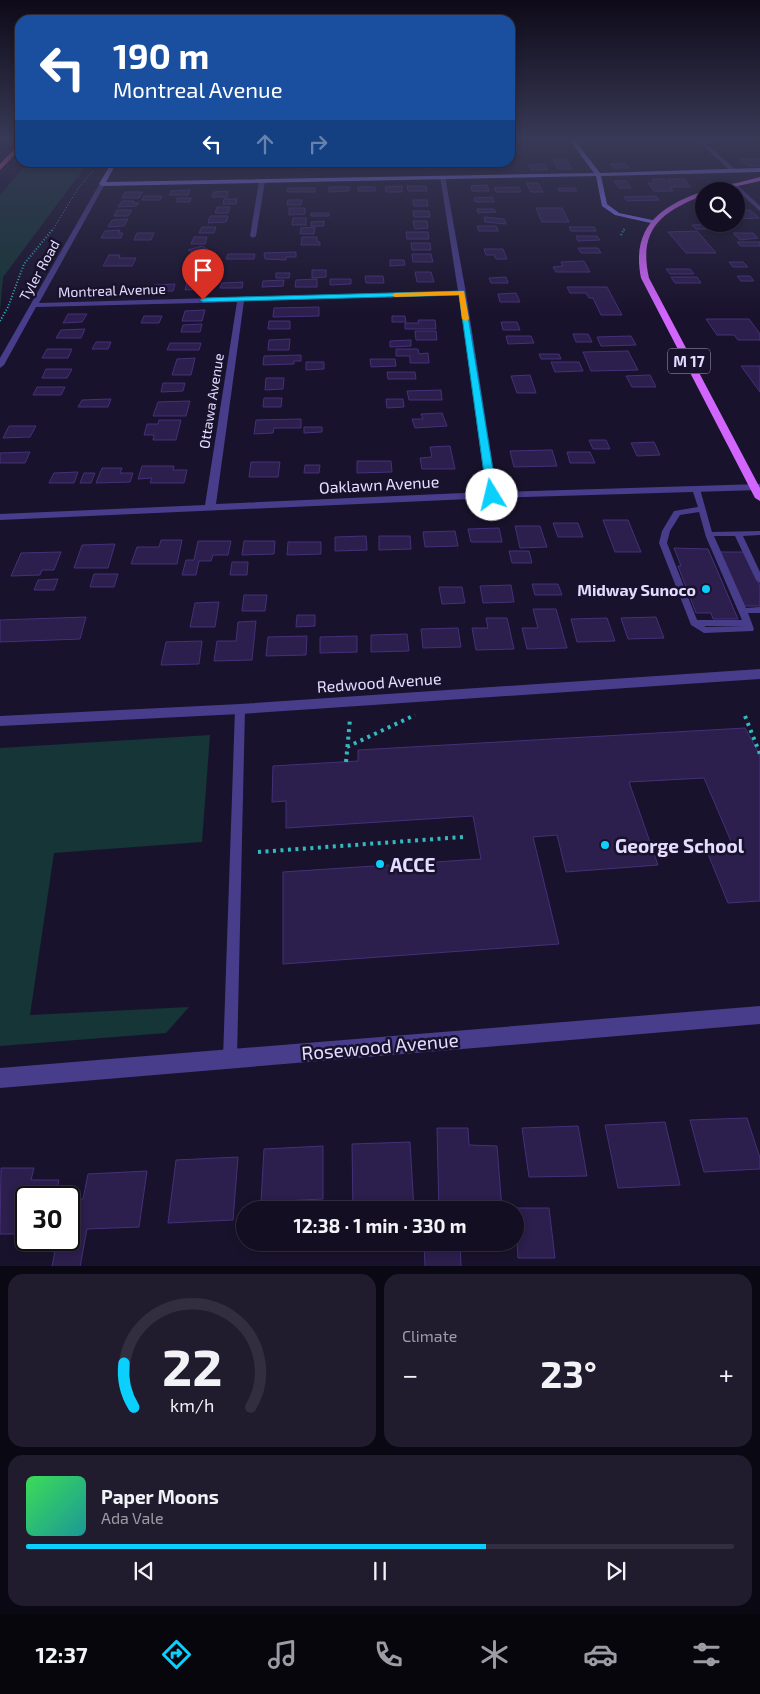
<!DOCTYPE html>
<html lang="en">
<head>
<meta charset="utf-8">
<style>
  :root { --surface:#130e21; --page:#201c2e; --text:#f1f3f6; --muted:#9d9ca5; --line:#322e3f; --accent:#0bcffd }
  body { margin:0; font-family:"Exo 2",sans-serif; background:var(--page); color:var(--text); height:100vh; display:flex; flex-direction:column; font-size:19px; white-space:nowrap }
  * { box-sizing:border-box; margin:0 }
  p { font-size:16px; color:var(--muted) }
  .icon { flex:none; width:28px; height:28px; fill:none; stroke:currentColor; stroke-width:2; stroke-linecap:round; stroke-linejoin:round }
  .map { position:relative; height:1266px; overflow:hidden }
  .panel { display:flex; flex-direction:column; gap:8px; padding:8px; background:#0a0812; flex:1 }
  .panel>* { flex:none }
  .top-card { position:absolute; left:15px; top:15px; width:500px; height:152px; border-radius:15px; box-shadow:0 2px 8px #0003,0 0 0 1px var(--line); background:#1a4fa0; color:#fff; overflow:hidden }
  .buttons { position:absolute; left:695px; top:182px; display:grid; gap:10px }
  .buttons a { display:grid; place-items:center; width:50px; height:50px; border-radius:50%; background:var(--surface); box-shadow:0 2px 8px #0003,0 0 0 1px var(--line); font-size:25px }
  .speed { position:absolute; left:15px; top:1186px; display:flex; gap:10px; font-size:25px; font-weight:700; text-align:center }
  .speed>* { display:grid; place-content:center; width:65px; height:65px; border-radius:50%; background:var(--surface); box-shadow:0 2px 8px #0003,0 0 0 1px var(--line); line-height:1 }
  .speed .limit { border:2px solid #111; border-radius:8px; background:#fff; color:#111 }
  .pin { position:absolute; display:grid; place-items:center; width:42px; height:42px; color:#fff; margin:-51px -21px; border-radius:50% 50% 50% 0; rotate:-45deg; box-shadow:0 0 5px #0007 }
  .pin .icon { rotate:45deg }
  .me { position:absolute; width:55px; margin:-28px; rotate:351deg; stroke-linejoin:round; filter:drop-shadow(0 0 4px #0008) }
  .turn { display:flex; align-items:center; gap:18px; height:105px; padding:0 15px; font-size:22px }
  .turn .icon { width:65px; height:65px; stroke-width:2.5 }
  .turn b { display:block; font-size:35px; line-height:42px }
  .lanes { display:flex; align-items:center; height:48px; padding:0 15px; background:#0003; justify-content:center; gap:25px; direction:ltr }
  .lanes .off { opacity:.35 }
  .big { font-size:38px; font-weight:700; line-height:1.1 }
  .panel .card { flex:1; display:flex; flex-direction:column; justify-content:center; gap:8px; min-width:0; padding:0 18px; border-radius:15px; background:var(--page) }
  .panel .dial { align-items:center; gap:0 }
  .dial svg { height:130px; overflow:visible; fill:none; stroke:var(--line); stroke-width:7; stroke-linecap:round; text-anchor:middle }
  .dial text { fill:var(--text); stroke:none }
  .song { display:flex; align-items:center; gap:15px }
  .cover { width:60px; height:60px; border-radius:8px; background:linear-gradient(135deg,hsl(130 70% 55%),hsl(180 70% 35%)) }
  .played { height:5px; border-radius:2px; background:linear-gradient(90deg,var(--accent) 65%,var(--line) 65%) }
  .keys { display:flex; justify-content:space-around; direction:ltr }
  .heat { display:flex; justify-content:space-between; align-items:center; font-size:28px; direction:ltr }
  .panel .tiles { flex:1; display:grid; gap:8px; grid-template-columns:1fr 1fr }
  .card:last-child { grid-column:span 2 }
  .trip { position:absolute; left:236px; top:1201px; width:288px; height:50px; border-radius:25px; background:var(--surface); box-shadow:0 2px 8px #0003,0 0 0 1px var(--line); font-weight:700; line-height:50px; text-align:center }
  .tab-bar { display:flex; height:80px; justify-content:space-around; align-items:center; background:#08060d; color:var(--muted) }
  .tab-bar .icon { width:35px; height:35px }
  .tab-bar .active { color:var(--accent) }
  .tab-bar b { font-size:22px; color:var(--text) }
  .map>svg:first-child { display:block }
  .green { fill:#153536 }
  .building { fill:#2c1e4d; stroke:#453079 }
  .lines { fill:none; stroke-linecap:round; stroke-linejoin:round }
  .path-far2 { stroke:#32babe; stroke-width:1; stroke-dasharray:1 2; stroke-linecap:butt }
  .path-far1 { stroke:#32babe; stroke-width:2; stroke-dasharray:1 2; stroke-linecap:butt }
  .path { stroke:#32babe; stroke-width:4; stroke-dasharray:3 4.5; stroke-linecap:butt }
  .lane { fill:#473d8b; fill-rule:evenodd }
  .street { fill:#473d8b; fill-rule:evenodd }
  .secondary { fill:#8575fe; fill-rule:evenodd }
  .primary { fill:#d265fe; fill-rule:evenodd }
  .highway { fill:#fe5999; fill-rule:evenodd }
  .route { fill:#0bcffd; stroke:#0787a4 }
  .slow { fill:#f59e0b }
  .poi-dot { fill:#0bcffd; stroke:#19122c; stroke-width:2 }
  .labels { text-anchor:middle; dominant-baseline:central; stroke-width:5; stroke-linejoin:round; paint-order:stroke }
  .far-street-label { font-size:14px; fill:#e4ddff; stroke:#19122c }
  .shield { fill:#19122c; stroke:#a7a0c0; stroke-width:1 }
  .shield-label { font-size:15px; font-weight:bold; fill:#e4ddff }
  .street-label { font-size:16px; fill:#e4ddff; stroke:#19122c }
  .poi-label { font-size:16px; font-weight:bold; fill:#e4ddff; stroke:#19122c; text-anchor:end }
  .near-poi-label { font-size:19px; font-weight:bold; fill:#e4ddff; stroke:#19122c; text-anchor:start }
  .near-street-label { font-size:19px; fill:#e4ddff; stroke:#19122c }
</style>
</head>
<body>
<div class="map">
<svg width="760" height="1267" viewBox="0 0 760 1267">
  <rect width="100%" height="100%" fill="#19122c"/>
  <!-- green -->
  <path class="green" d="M27,163h61l-85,114 -3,34v-116z
    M130,163l80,-1 7,1 -4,2 -85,2z
    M210,735l-8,107 -148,11 -24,162 159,-8 -23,26 -166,13v-298z"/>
  <!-- building -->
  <path class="building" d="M739,159h21v7h-12z
    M553,160h14l5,9h-14z
    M303,162h43v5l-43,1z
    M371,162h43l1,3 -43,1z
    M440,162h43l1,3 -35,1 -8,-1z
    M545,164l3,6h-16l-3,-5z
    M610,164h16l3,4h-15z
    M652,179h13l3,3h3l-3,-3h16l6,8h-20l3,4h-19l-6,-8h7z
    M614,181h12l5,7h-12z
    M526,183h12l5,9h-12z
    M487,185l2,6h-17l-1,-5z
    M402,186v6h-16l-1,-5z
    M407,186h19l1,5h-19z
    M329,187h20v4l-20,1z
    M358,187h17v4h-17z
    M519,187l2,5h-25l-2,-4z
    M288,188h27v4h-28z
    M558,188h17l2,3h-18z
    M190,190l-2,5h-19l2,-4z
    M228,191l-1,6h-15l2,-5z
    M125,192h17l-3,6h-17z
    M144,196h18l-2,4h-18z
    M656,196l3,4 -32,1 -3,-4z
    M492,197l2,5h-19l-1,-4z
    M177,198h14l-1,4h-14z
    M224,199h13l-1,5h-13z
    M288,200h14l-1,5h-14z
    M413,200h14l1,6h-14z
    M122,201h12l-1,2h6l-3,3 -18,1z
    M736,206l7,1 -5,3h12l9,8 -23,1z
    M217,207h13l-2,6h-13z
    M289,208h16v6l-16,1z
    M536,208h26l7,14h-27z
    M477,209h17l2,3 -18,1z
    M117,210h15l-4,6h-14z
    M413,211h16l1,6h-16z
    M311,213h18v3h-18z
    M210,216h18l-2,6 -18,1z
    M484,217l20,2 2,5 -21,-2z
    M293,218h13v7h-14z
    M128,219l-4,7 -16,1 4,-7z
    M324,221v5h-13v-4z
    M413,221h14l1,7 -13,1z
    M714,224l4,5h-22l-4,-4z
    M477,226h19l2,5h-19z
    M202,227h14l-2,6h-15z
    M315,227l-1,7h-14l1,-6z
    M569,227h25l2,4h-25z
    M120,230l-1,3h4l-2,5h-20l4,-7z
    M697,231l19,22h-30l-18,-21z
    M406,232h22l1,7h-22z
    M137,233h17l-3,7h-17z
    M733,233h20l5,5 -18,2z
    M576,236h21l3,4 -22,1z
    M194,237h13l-2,7h-14z
    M302,237h15v5h3v3h-19z
    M737,242h23v4h-19z
    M411,243h19l1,7h-19z
    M202,246l12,7 -14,3 -12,-6z
    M578,248h20l3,5h-20z
    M484,249h19l4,10h-11l-2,-4h-8z
    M296,252v5h-10v3l-21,-1 -1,-6z
    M228,254h27l-1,5h-28z
    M412,254h19l2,8h-20z
    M109,255h11l-1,3h17l-4,8h-29z
    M390,260h14l1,5 -15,1z
    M584,261l6,11h-34l-3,-5 10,-1 -2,-4z
    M729,262h14l5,5h-15z
    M666,269h24l4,5h-24z
    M312,270h14v7l-14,1z
    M415,272h16l3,10h-17z
    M276,273h14l-1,5h-13z
    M365,276h18l1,7h-18z
    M737,276h13l4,5h-13z
    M506,277l2,6h-17l-2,-5z
    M671,277h26l4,6h-26z
    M317,279v8h-22l1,-7z
    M330,279h21v5l-21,1z
    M284,280l-1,6 -21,1 1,-6z
    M243,282l-1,6h-22l2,-5z
    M187,283h21l-2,6 -21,1z
    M175,284l-2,7h-22l3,-6z
    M567,287h40l15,28h-21l-8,-17h-4l-3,-5h-16z
    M516,293l4,9h-20l-2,-8z
    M319,307v9l-46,1 1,-9z
    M205,310l-3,11h-20l3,-10z
    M68,314h19l-5,8 -19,1z
    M144,316h18l-3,7h-18z
    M392,316h13l1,6h-14z
    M706,319h43l11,15v6h-22l-4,-5h-17z
    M418,320h17l1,9h-31v-6h14z
    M269,321h21v8h-22z
    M501,322h16l3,8h-17z
    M202,324l-2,8h-19l2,-7z
    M85,329l-4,9h-25l5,-8z
    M415,331h21l1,9h-21z
    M573,334h15l4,8h-16z
    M506,336h25l3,7 -26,1z
    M631,336l5,9 -35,1 -4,-9z
    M290,339l-1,11h-21l1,-10z
    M411,340v6l-21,1v-6z
    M96,342h15l-3,7h-16z
    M170,343h31l-2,7h-32z
    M47,349h25l-4,9h-26z
    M396,349h22l1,5 9,-1 1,10h-19v-7h-14z
    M628,351l10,19 -47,1 -8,-19z
    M539,354h20l2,5h-20z
    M301,355v6h-7v3l-31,1 1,-9z
    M195,358l-4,17h-19l5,-16z
    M370,359h25l1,7 -25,1z
    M306,362h18v7l-18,1z
    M551,362h28l4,9 -28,1z
    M741,366h19v26z
    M46,369h26l-5,9h-25z
    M387,372h28l1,7h-28z
    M530,375l6,18h-19l-6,-17z
    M650,375l6,12h-24l-6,-11z
    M266,378h18l-1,11 -18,1z
    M163,383h22l-2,8 -22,1z
    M37,387h28l-4,8h-28z
    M441,390l1,10h-33l-2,-9z
    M264,398h18l-1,9h-18z
    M111,399l-3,8h-30l4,-7z
    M386,399h17l1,8 -17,1z
    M190,401l-4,15h-33l5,-14z
    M442,413l5,13 -32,2 -3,-9h11l-2,-5z
    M301,419v9h-27l-1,5 -19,1 2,-14z
    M159,420h22l-5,20h-23l1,-5h-10l3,-11h11z
    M9,426h27l-6,11 -27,1z
    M304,427h18v5l-18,1z
    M589,440h17l4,9h-17z
    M654,442l6,13 -23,1 -6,-13z
    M450,446l5,23h-33l-2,-11 12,-1 -2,-10z
    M552,450l5,16 -43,1 -4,-16z
    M30,452l-5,11h-25v-10z
    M567,452h23l5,11h-25z
    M357,461h34l1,11 -35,1z
    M251,462h29l-2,15h-29z
    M305,465h15l-1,8h-15z
    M142,466h32l-1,4h14l-3,13h-34l2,-5 -14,1z
    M102,468h20l-2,5h13l-3,9 -34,1z
    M78,472l-4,11h-25l5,-10z
    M84,473h11l-4,10h-11z
    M603,520h25l13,32h-26z
    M553,523h25l5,14h-25z
    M515,526h25l7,21 -27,1z
    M499,528l3,14h-31l-3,-13z
    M455,531l3,15 -33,1 -2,-15z
    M366,536l1,14 -32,1v-14z
    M379,536h31l1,13 -32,1z
    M161,540h21l-5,24h-46l6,-17h22z
    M198,541h33l-3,14h-15l-2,6h-12l-3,14h-14l4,-15h8z
    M244,541h31l-1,13 -32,1z
    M288,542h33v12l-34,1z
    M115,544l-7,24h-34l8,-23z
    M674,548l34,1 30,70h-25l-2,-6h-15l-18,-47h3z
    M509,551h20l3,12h-20z
    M61,552l-7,18h-12l-2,5 -29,1 10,-23z
    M720,552h24l16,34v20h-16z
    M232,562h16l-1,13h-17z
    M94,574h24l-4,13h-24z
    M58,579l-4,11h-20l4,-10z
    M532,584h26l4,11h-27z
    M511,585l3,17 -31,1 -3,-17z
    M439,587h23l3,16 -23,1z
    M244,595h23l-2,16h-23z
    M219,602l-4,25h-25l5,-24z
    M533,609h23l11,39 -40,1 -5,-21h16z
    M297,615h18v11l-19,1z
    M86,617l-6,22 -80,3v-22z
    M656,617l8,21 -36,1 -7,-21z
    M486,618h21l7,31 -38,1 -4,-22h16z
    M607,618l8,23 -38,1 -6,-23z
    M256,621l-4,39 -38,1 3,-20h19l2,-19z
    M458,628l3,19 -38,1 -2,-19z
    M407,634l2,17 -38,1v-17z
    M307,636l-1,19 -40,1 2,-19z
    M357,636v16l-37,1v-16z
    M202,641l-3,23 -38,1 5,-23z
    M745,728l15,27v146l-32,2 -20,-49 28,-1 -32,-75 -75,4 29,83 -92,7 -9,-37 -24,2 26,107 -276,20v-92l198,-13 -8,-43 -187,12v-27l-14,1 1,-36 85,-5v-11z
    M747,1118l13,40v11l-56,3 -14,-52z
    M665,1122l15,63 -62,3 -13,-63z
    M578,1126l9,50 -58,1 -7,-49z
    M437,1128h31l1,17 28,1 5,64h-63z
    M410,1142l4,68h-61l-1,-66z
    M323,1146v53l-62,3 3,-53z
    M238,1157l-5,63 -65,3 8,-63z
    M1,1168h33l-3,12h28l-4,18h-29v36h-26z
    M147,1171l-8,56 -52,2 -7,38h-28l5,-27h12v-40l14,-1 5,-25z
    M513,1208h36l6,50h-37l-3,-48z
    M424,1242h36l1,25h-36z"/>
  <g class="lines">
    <!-- path-far2 -->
    <path class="path-far2" d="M52,231l27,-44 14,-16
      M624,231l1,-3"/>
    <!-- path-far1 -->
    <path class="path-far1" d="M621,235l3,-6
      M0,321l8,-14 16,-43 29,-35"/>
    <!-- path -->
    <path class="path" d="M745,716l15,38
      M347,747l68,-32
      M346,762l4,-43
      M258,852l205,-15"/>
    <!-- lane -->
    <path class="lane" d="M693,487h3l4,2 12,43 48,-1v4l-17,1 17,36v11l-4,-3 -21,-44h-21l32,72 14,-1v6h-12l6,16 -1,2 -49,2 -13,-8 -32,-82 3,-12 12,-20 24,-4 -6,-18zM699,512l7,25 36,83h-45l-30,-77 3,-12 10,-16zM704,626h41l-39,1z
      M240,706l3,1 2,2 -8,349 -2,5 -5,2 -5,-2 -2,-5 12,-349 2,-2z"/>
    <!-- street -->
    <path class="street" d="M694,138h5l37,32v2h-4z
      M440,176l5,1 21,116 31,199 263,-8v6l-268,8 -492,22v-6l205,-9 32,-203 -201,5 -32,58 -4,3v-10l100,-175 5,1 -66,119 419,-12zM459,295l27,197 -270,12 28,-203z
      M262,179l3,2 -9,55 -3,2 -3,-2 9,-55z
      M731,183h4l25,23v5l-29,-26z
      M760,669v10l-520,35 -240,12v-10l240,-12z
      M760,1006v18l-760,64v-20z"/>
    <!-- secondary -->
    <path class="secondary" d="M568,138h5l27,35 160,-5v4l-159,4 6,28 12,9 38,8 -2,3 -40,-9 -13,-9 -6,-30 -494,10 -3,-2 13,-22h5l-11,20 488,-9z"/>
    <!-- primary -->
    <path class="primary" d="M760,177v4l-45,10h-9z
      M704,191v4c-43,17 -66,34 -55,83l111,210v13l-5,-3 -114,-220c-10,-50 18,-72 63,-87z"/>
    <!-- highway -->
    <path class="highway" d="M0,138h4l-4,3z
      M20,143v6l-20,21v-6z"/>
  </g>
  <!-- sky -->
  <linearGradient id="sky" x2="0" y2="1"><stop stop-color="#0e0a18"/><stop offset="0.44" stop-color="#383956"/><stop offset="1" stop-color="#383956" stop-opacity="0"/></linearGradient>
  <rect width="760" height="315" fill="url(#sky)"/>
  <!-- route -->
  <path class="route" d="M464,291l33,204 -5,3 -5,-3 -28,-200 -256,7 -3,-2 3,-2z"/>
  <!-- slow -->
  <path class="slow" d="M464,291l5,28 -3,2 -4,-2 -3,-24 -64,2 -3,-2 3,-2z"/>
  <!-- markers -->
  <g class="poi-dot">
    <circle cx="706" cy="589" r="5"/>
    <circle cx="605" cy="845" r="5"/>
    <circle cx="380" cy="864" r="5"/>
  </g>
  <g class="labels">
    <!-- far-street labels -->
    <g class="far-street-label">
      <text transform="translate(39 270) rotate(-61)">Tyler Road</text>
      <text transform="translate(112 290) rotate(-2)">Montreal Avenue</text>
      <text transform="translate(211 401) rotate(-81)">Ottawa Avenue</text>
    </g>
    <!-- shield labels -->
    <rect class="shield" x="668" y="348.5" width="42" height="25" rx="4"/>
    <g class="shield-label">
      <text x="689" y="361">M 17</text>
    </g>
    <!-- street labels -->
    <g class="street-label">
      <text transform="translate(379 484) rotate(-3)">Oaklawn Avenue</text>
      <text transform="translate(379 682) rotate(-4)">Redwood Avenue</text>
    </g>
    <!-- poi labels -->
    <g class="poi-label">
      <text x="696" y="589">Midway Sunoco</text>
    </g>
    <!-- near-poi labels -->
    <g class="near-poi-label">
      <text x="615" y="845">George School</text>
      <text x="390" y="864">ACCE</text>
    </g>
    <!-- near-street labels -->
    <g class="near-street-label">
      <text transform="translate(380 1046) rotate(-5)">Rosewood Avenue</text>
    </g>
  </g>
</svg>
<div class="buttons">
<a><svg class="icon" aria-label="search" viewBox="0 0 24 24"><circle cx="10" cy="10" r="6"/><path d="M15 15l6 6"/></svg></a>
</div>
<div class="speed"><div class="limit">30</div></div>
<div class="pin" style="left:203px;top:300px;background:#d93025"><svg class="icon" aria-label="arrive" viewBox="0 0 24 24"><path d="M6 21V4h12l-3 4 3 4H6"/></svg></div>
<svg class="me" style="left:492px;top:495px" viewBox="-20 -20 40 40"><circle r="19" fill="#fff"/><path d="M0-13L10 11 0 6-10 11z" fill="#0bcffd"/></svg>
<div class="trip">12:38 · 1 min · 330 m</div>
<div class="top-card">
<div class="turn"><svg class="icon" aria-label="left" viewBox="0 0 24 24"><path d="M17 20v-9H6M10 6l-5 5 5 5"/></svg><div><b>190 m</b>Montreal Avenue</div></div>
<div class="lanes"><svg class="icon" aria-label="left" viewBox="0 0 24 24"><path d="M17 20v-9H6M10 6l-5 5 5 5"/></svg><svg class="icon off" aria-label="ahead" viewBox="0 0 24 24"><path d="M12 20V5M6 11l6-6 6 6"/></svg><svg class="icon off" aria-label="right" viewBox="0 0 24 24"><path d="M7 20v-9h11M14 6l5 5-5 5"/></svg></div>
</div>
</div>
<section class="panel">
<div class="tiles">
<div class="card dial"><svg viewBox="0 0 100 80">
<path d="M14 69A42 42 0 1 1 86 69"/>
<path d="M14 69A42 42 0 0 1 8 42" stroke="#0bcffd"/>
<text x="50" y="56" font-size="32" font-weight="700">22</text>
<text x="50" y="72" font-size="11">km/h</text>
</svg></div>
<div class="card"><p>Climate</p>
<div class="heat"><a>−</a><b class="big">23°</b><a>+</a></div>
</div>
<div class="card">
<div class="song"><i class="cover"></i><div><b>Paper Moons</b><p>Ada Vale</p></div></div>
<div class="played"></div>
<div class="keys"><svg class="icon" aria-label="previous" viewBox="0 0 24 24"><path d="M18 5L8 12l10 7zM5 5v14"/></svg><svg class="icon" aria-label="pause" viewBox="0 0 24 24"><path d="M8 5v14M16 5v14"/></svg><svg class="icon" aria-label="next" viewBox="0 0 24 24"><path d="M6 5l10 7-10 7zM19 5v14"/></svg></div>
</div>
</div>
</section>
<nav class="tab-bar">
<b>12:37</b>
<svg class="icon active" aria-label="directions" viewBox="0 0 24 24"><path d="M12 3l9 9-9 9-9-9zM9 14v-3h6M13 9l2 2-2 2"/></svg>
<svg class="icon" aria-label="music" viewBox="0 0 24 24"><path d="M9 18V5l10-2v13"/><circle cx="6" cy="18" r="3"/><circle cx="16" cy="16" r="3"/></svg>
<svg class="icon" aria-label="phone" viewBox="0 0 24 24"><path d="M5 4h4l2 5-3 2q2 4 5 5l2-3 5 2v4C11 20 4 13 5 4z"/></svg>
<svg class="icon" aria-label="climate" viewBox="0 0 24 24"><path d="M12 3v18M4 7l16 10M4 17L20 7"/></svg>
<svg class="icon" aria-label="car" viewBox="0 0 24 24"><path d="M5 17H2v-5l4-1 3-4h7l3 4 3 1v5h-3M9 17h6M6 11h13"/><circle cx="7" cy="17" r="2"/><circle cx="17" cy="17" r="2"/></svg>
<svg class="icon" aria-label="filters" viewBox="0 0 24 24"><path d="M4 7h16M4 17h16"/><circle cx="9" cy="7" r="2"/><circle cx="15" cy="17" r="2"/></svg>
</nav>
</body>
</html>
